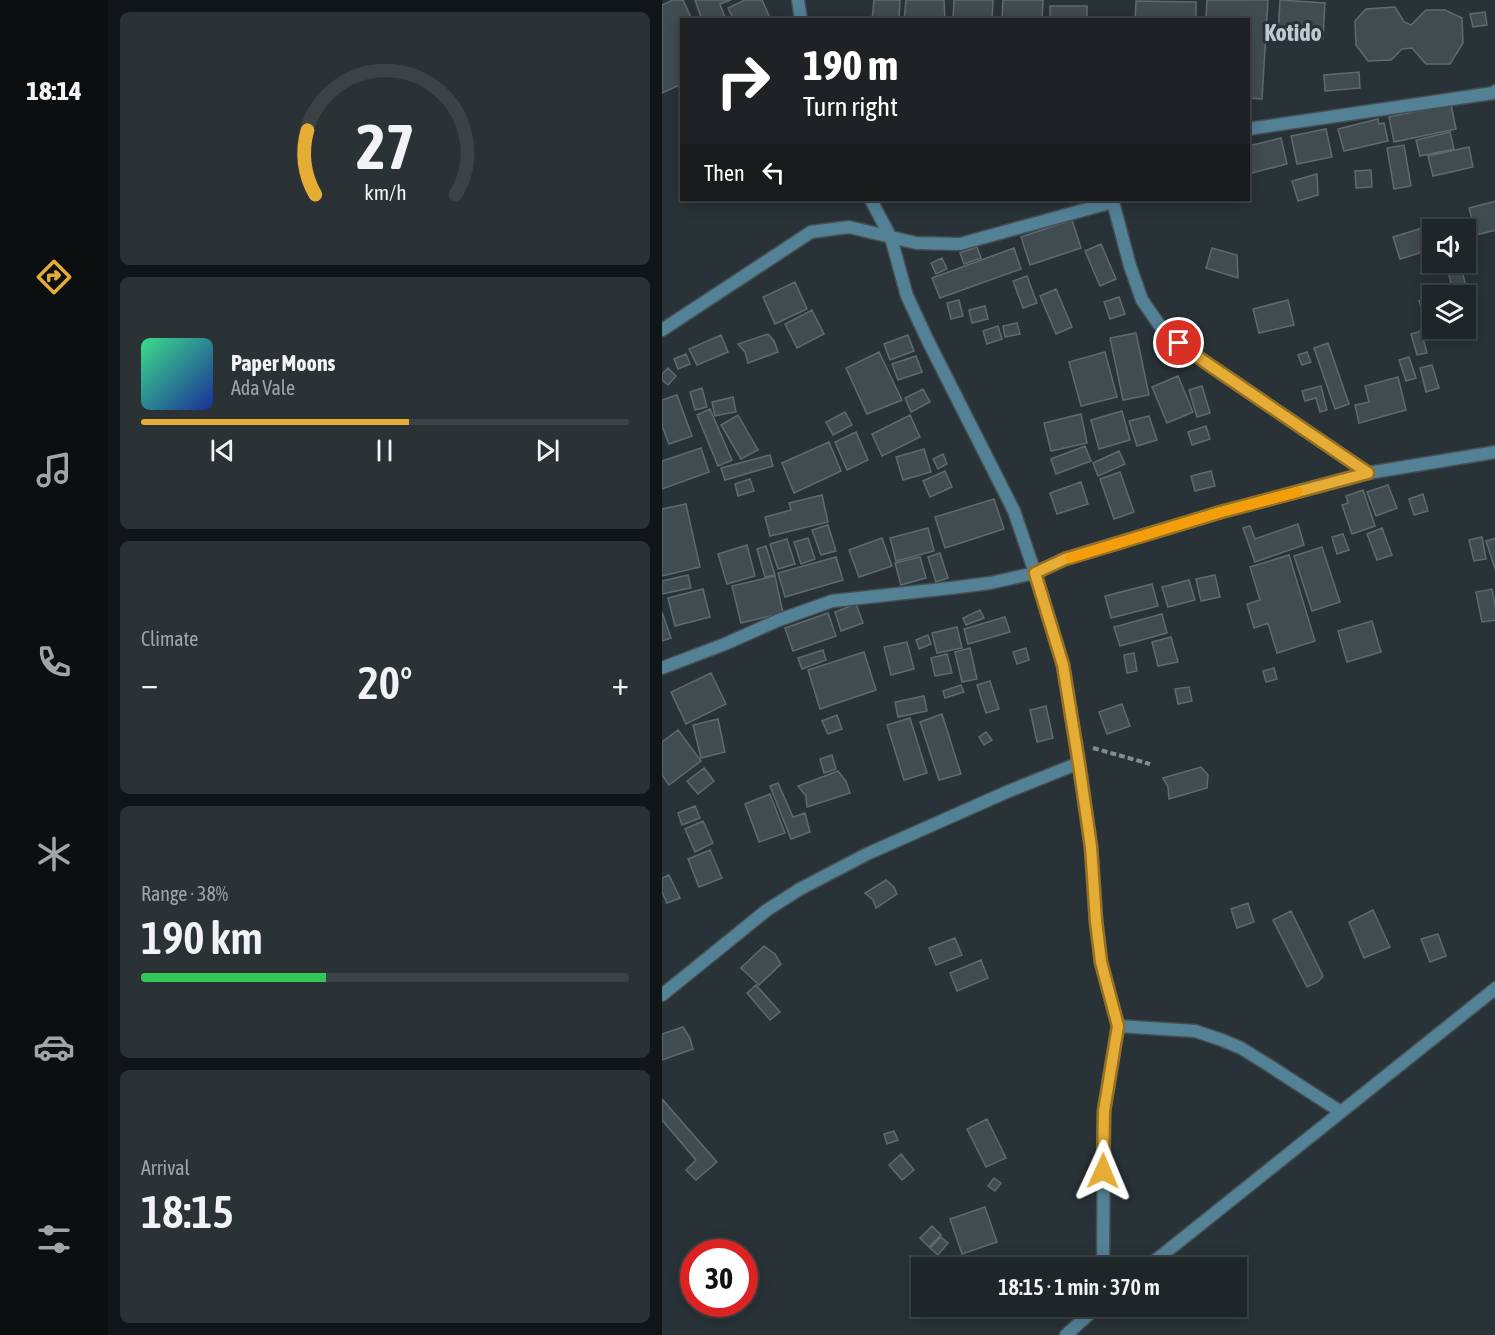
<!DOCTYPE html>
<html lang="en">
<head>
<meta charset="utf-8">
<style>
  :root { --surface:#1e2629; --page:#2b3235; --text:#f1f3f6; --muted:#a1a5a8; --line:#3c4346; --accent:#e5ad35 }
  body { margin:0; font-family:"Asap Condensed",sans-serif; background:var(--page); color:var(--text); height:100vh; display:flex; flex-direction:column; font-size:22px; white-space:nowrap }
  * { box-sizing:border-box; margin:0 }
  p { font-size:20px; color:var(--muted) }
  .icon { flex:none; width:33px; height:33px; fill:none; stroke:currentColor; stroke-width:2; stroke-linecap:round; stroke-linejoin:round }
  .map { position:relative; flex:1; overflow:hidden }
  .panel { display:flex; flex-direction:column; gap:12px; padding:12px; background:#101517; width:554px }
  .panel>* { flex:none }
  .guide { position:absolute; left:18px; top:18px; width:570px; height:183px; border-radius:0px; box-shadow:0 3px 15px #0003,0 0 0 2px var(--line); background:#202124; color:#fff; overflow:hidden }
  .buttons { position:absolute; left:760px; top:219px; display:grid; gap:12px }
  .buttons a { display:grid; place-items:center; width:54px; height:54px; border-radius:0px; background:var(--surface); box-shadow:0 3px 15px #0003,0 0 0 2px var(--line); font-size:30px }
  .speed { position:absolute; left:18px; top:1239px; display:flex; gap:12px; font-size:30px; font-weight:700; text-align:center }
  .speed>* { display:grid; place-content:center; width:78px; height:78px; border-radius:50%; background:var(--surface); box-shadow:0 3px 15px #0003,0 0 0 2px var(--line); line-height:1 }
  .speed .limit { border:9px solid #d22; background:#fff; color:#111 }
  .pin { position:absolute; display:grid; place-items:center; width:51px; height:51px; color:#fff; margin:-26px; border:3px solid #fff; border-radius:50%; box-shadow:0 2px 6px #0007 }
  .me { position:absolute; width:66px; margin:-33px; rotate:1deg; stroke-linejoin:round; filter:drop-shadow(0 0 4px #0008) }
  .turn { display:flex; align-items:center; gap:21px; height:126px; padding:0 24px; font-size:27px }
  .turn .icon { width:78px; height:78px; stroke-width:2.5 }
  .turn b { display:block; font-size:42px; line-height:51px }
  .then { display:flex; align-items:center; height:57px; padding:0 24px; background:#0003; gap:12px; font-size:22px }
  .big { font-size:45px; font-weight:600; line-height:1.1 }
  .panel .card { flex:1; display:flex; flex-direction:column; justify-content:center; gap:9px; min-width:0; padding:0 21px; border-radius:9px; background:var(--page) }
  .panel .dial { align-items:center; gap:0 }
  .dial svg { height:156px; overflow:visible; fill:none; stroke:var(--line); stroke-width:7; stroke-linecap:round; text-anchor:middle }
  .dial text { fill:var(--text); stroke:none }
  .song { display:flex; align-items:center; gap:18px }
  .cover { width:72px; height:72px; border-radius:9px; background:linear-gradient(135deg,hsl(150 70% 55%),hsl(230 70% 35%)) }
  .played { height:6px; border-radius:3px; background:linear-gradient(90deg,var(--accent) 55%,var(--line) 55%) }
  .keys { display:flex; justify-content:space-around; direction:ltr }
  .heat { display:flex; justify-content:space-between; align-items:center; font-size:33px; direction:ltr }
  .charge { height:9px; border-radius:4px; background:linear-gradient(90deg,#34c759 38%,var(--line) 0) }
  .trip { position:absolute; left:249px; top:1257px; width:336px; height:60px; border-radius:0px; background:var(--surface); box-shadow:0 3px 15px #0003,0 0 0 2px var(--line); font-weight:600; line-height:60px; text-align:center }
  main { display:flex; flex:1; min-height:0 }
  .tab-bar { display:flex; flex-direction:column; width:108px; justify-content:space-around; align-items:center; background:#0c0f10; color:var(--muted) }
  .tab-bar .icon { width:42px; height:42px }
  .tab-bar .on { color:var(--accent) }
  .tab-bar b { font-size:27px; color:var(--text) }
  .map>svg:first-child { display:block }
  .building { fill:#414c51; stroke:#5f6a6f; stroke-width:1.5 }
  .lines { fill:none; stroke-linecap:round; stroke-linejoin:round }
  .street-casing { stroke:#454f53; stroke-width:15 }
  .path { stroke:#848c90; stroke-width:4; stroke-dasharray:6 3; stroke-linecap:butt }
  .street { stroke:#538196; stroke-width:12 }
  .route-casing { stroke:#957022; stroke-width:15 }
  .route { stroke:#e5ad35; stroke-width:10 }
  .slow { stroke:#f59e0b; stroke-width:10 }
  .labels { text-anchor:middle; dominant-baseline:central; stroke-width:6; stroke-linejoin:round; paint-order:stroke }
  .district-label { font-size:24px; font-weight:bold; fill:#bdcad0; stroke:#283237 }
</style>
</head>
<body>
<main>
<nav class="tab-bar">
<b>18:14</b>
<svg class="icon on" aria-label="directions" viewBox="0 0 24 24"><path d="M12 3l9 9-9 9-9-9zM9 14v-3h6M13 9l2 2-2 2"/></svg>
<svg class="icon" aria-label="music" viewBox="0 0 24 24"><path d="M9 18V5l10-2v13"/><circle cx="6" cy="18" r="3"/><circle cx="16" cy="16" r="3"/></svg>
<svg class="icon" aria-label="phone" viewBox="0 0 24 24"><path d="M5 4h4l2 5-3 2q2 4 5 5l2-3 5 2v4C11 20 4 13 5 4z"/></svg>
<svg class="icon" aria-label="climate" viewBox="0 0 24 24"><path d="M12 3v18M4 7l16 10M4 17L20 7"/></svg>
<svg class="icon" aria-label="car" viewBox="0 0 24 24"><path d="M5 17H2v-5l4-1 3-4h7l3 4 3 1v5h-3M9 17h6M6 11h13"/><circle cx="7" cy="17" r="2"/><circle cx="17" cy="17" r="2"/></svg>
<svg class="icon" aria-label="filters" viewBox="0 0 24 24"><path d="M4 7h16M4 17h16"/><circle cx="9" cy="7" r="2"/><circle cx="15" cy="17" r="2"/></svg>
</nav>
<section class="panel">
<div class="card dial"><svg viewBox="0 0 100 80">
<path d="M14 69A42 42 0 1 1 86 69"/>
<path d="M14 69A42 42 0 0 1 10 36" stroke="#e5ad35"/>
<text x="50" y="56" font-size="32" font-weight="700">27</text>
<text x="50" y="72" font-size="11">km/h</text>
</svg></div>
<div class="card">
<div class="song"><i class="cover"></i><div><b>Paper Moons</b><p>Ada Vale</p></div></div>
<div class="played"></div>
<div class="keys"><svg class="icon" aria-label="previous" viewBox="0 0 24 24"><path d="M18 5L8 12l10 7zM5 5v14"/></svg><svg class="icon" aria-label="pause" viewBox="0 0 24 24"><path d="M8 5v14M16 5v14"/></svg><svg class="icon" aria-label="next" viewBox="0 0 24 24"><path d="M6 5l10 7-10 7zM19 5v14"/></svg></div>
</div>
<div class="card"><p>Climate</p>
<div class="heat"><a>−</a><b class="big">20°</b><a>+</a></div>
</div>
<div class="card"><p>Range · 38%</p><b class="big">190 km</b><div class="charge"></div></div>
<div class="card"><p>Arrival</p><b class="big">18:15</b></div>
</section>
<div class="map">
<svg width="834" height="1335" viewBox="0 0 834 1335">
  <rect width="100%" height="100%" fill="#283237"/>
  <!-- building -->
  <path class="building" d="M11,0h10l9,20h-10v64l-20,9v-88z
    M33,0h36l-11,4 6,16h-24z
    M83,0h17l9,20h-37l-6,-12z
    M212,0h26l-1,20h-27z
    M244,0h38l1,20h-41z
    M292,0h39l-1,20h-39z
    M341,0h40l-1,20h-40z
    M545,0h61l-6,99 -14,-1v-78h-42z
    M618,0l45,3 -2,36 -45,-3z
    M474,1l60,1v18h-61z
    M388,6h37v14h-37z
    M733,7l9,15 7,3 15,-15h19l17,8 1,25 -13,21h-24l-14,-16 -10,1 -11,11 -23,1 -12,-16 -1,-24 11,-12z
    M823,12l2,13 -14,2 -3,-13z
    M697,72l1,16 -35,3 -1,-16z
    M789,104l5,25 -62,13 -5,-25z
    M716,119l1,5 5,-1 4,18 -44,10 -6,-22z
    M664,129l6,28 -35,7 -6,-28z
    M788,132l4,17 -34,7 -4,-16z
    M619,138l6,26 -39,10v-28z
    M742,145l7,41 -17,3 -7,-41z
    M807,147l4,20 -40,9 -5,-20z
    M709,170l1,17 -16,1 -1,-17z
    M655,174l1,21 -20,6 -6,-20z
    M834,201v29l-20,5 -7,-27z
    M410,220l9,28 -51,17 -9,-28z
    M770,225l2,5 -1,19 -33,10 -7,-22z
    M439,244l15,35 -16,7 -15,-35z
    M315,247l4,11 -17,6 -4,-11z
    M352,248l7,21 -81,29 -8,-20z
    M550,248l25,7 1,23 -32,-10z
    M280,258l5,11 -11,5 -5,-11z
    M784,262h14l8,33 -14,1z
    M365,276l10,27 -14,5 -10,-27z
    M133,282l12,27 -32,15 -12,-27z
    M394,289l16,38 -16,7 -16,-38z
    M457,297l6,17 -15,5 -6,-17z
    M769,297l2,11 -11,3 -3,-10z
    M297,300l4,16 -12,3 -4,-16z
    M626,300l6,25 -35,8 -6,-24z
    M323,306l3,13 -16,4 -3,-13z
    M150,310l12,24 -27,14 -12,-24z
    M355,323l3,11 -15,3 -2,-11z
    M336,326l4,13 -15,5 -4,-13z
    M759,331l6,22 -10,2 -6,-21z
    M474,333l13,62 -26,5 -13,-62z
    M106,334l6,7 4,11 -30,11 -3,-11 -7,-8z
    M59,335l7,17 -31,13 -8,-16z
    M246,335l6,16 -24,9 -6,-16z
    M666,343l21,61 -14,5 -21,-61z
    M217,352l23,48 -35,14 -21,-46z
    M443,352l12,45 -36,9 -12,-44z
    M645,352l4,10 -9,3 -4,-10z
    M24,354l4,10 -12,5 -4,-10z
    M254,356l6,16 -24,8 -6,-16z
    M747,357l7,21 -10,3 -7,-21z
    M770,365l7,23 -13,4 -6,-24z
    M6,368l8,8 -8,9 -6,-5v-6z
    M516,376l15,36 -26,11 -15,-36z
    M736,377l8,33 -47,13 -4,-18 14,-3 -4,-16z
    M540,386l8,27 -13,4 -8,-27z
    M659,386l6,24 -7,2 -4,-14 -11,3 -3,-10z
    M40,388l5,19 -12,3 -5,-18z
    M261,389l7,13 -19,10 -6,-14z
    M15,395l15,41 -23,8 -7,-18v-26z
    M71,397l3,15 -21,4 -3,-14z
    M48,409l22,51 -14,6 -21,-51z
    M460,411l8,29 -31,9 -8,-29z
    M183,412l7,13 -19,10 -7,-13z
    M419,414l6,29 -36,8 -7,-28z
    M76,415l20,35 -17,9 -20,-34z
    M248,415l10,22 -38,19 -10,-22z
    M487,416l8,24 -20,6 -8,-25z
    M544,426l4,13 -18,6 -4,-13z
    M194,432l12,28 -21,10 -12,-28z
    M167,442l12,29 -47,22 -12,-30z
    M423,446l6,15 -35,13 -5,-15z
    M39,448l8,24 -47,17v-28z
    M262,449l7,23 -28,8 -7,-23z
    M457,451l6,13 -27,12 -5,-13z
    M281,454l4,10 -9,5 -5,-10z
    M108,455l3,11 -48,14 -4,-12z
    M283,471l7,16 -22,10 -7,-16z
    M549,471l4,15 -20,5 -4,-15z
    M458,472l14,40 -20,7 -14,-40z
    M88,479l4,12 -16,5 -3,-12z
    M419,482l7,22 -31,10 -7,-21z
    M726,485l9,23 -21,8 -9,-24z
    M701,490l12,36 -23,8 -10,-29 6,-2 -2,-7z
    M761,494l5,17 -14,4 -5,-16z
    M160,495l6,27 -58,14 -5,-19 26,-7 -2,-7z
    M332,499l10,30 -59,19 -10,-31z
    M24,504l14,63 -38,9v-67z
    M636,524l6,21 -49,17 -12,-34 7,-2 5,13z
    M166,525l8,26 -15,4 -9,-25z
    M266,528l6,23 -38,10 -6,-23z
    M720,528l10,27 -15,5 -10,-26z
    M681,534l6,16 -12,4 -5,-17z
    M820,537l4,22 -12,2 -5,-21z
    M146,538l7,21 -14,5 -7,-22z
    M220,538l10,28 -33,11 -10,-27z
    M834,538v34l-10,-31z
    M125,539l8,25 -17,5 -8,-25z
    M85,545l8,31 -28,8 -9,-30z
    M104,546l9,29 -10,2 -8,-28z
    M660,547l18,55 -28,9 -18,-55z
    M278,553l8,25 -12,4 -8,-25z
    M627,555l26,86 -38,12 -9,-30 -14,5 -7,-24 13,-4 -10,-33z
    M174,557l7,23 -58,17 -7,-24z
    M258,557l6,21 -25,7 -6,-22z
    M26,575l3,13 -29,6v-13z
    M553,575l5,22 -19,4 -5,-22z
    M113,576l8,37 -42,10 -9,-37z
    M527,580l6,20 -27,7 -6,-20z
    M490,584l6,22 -47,12 -6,-22z
    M41,589l7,28 -35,9 -7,-28z
    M830,589l4,21v10l-14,2 -6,-30z
    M194,604l7,19 -22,8 -6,-19z
    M318,610l4,8 -18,7 -3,-7z
    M0,612l9,26 -9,3z
    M166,613l8,23 -43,15 -8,-23z
    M500,614l5,19 -47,13 -6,-19z
    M343,617l5,15 -42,12 -4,-15z
    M710,621l9,31 -34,10 -9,-31z
    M295,627l5,21 -25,5 -5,-20z
    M266,635l3,9 -12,5 -3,-9z
    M509,637l7,25 -20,4 -6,-24z
    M245,642l7,27 -23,6 -7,-28z
    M308,648l7,31 -15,3 -7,-30z
    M364,648l3,12 -12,4 -4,-12z
    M161,650l3,10 -24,9 -4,-11z
    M202,652l12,38 -56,19 -12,-39z
    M472,653l3,18 -10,2 -3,-18z
    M285,654l5,19 -17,3 -4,-18z
    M612,668l3,11 -11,3 -3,-11z
    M49,673l15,31 -40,20 -15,-32z
    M328,681l9,28 -13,4 -9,-28z
    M299,685l3,7 -19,6 -2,-7z
    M527,687l3,14 -14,3 -3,-15z
    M262,696l3,15 -29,6 -3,-15z
    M460,704l8,22 -23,8 -8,-22z
    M384,706l7,32 -16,4 -7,-32z
    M280,714l19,60 -22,6 -19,-58z
    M175,715l5,14 -14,5 -6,-13z
    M248,718l17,55 -23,7 -17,-55z
    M56,719l7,33 -24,6 -8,-33z
    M16,730l23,31 -32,24 -7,-10v-33z
    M324,732l6,8 -8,5 -5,-8z
    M170,755l4,14 -12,4 -4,-14z
    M539,767l7,8 -1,13 -38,11 -1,-12 -5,-9z
    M42,768l10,13 -16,13 -11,-13z
    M176,771l8,10 4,12 -43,14 -1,-11 -8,-10z
    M116,783l15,34 12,-4 5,19 -19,7 -21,-53z
    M108,794l15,39 -26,9 -14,-38z
    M33,806l5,12 -18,7 -4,-12z
    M41,821l10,22 -18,9 -10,-23z
    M48,850l12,28 -23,9 -11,-28z
    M7,875l11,23 -13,5 -5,-11v-14z
    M224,880l8,7 3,7 -21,14 -3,-8 -8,-7z
    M586,903l6,19 -17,6 -6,-19z
    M711,910l17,37 -26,11 -15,-36z
    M629,911l32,65 -5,6 -11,5 -34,-67z
    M776,934l8,22 -16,6 -9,-23z
    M293,938l7,17 -26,10 -7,-17z
    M102,946l11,8 6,10 -22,21 -18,-17z
    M319,960l7,18 -31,13 -7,-18z
    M94,985l24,27 -10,8 -23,-27z
    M21,1027l7,11 3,11 -31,11v-26z
    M0,1099l55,63 -21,18 -10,-10 10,-10 -34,-40z
    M325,1119l19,39 -20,9 -19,-38z
    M232,1131l4,9 -11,4 -3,-10z
    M239,1154l13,16 -12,10 -13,-15z
    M332,1178l7,5 -6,8 -7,-5z
    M323,1207l12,35 -35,12 -12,-35z
    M270,1226l9,9 -12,12 -9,-9z
    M279,1237l7,6 -10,12 -8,-7z"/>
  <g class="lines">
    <defs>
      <path id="street" d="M136,0l3,20
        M586,129l245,-36 3,-2
        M209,200l20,38 16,58 21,45 86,170 21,62 28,92 16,98 12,84 5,74 5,41 17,64 -14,85 -1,157
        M451,202l17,64 12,34 23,33 40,29 163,111
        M0,330l149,-98 38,-5 67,16 44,1 153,-42 1,-2
        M0,668l63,-24 54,-24 53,-19 119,-13 39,-5 45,-10 30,-14 156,-47 147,-39 128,-21
        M0,995l105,-85 33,-21 67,-35 72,-32 70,-31 70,-28
        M456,1026l77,5 27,9 19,8 29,18 71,46
        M484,1268l350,-280
        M404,1335l32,-29"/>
    </defs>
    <!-- street casing -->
    <use href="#street" class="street-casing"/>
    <!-- path -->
    <path class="path" d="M431,748l57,16"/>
    <!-- street -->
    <use href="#street" class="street"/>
  </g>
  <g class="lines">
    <defs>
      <path id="route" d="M441,1171l1,-60 14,-85 -17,-64 -5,-41 -5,-74 -12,-83 -16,-99 -28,-92 30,-14 156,-47 147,-39 -163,-111 -26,-19"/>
    </defs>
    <!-- route casing -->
    <use href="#route" class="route-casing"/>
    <!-- route -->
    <use href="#route" class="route"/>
    <!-- slow -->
    <path class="slow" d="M408,558l151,-46 77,-20"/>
  </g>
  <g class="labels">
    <!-- district labels -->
    <g class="district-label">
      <text x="631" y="32">Kotido</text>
    </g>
  </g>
</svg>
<div class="buttons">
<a><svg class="icon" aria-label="sound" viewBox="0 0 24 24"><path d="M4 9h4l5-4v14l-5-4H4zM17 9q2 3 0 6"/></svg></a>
<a><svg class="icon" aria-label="layers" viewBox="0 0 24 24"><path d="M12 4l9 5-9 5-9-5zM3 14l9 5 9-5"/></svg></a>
</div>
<div class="speed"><div class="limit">30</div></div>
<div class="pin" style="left:517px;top:343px;background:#d93025"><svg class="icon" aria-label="arrive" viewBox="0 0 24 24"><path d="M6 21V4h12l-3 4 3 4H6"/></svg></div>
<svg class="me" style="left:441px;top:1171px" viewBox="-20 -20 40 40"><path d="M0-17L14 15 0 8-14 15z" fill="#e5ad35" stroke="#fff" stroke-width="4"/></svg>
<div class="trip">18:15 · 1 min · 370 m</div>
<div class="guide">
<div class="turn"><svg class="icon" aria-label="right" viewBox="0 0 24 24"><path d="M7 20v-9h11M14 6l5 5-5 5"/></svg><div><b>190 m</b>Turn right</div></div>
<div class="then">Then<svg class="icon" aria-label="left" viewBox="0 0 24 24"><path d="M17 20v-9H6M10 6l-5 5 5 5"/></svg></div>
</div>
</div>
</main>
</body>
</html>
